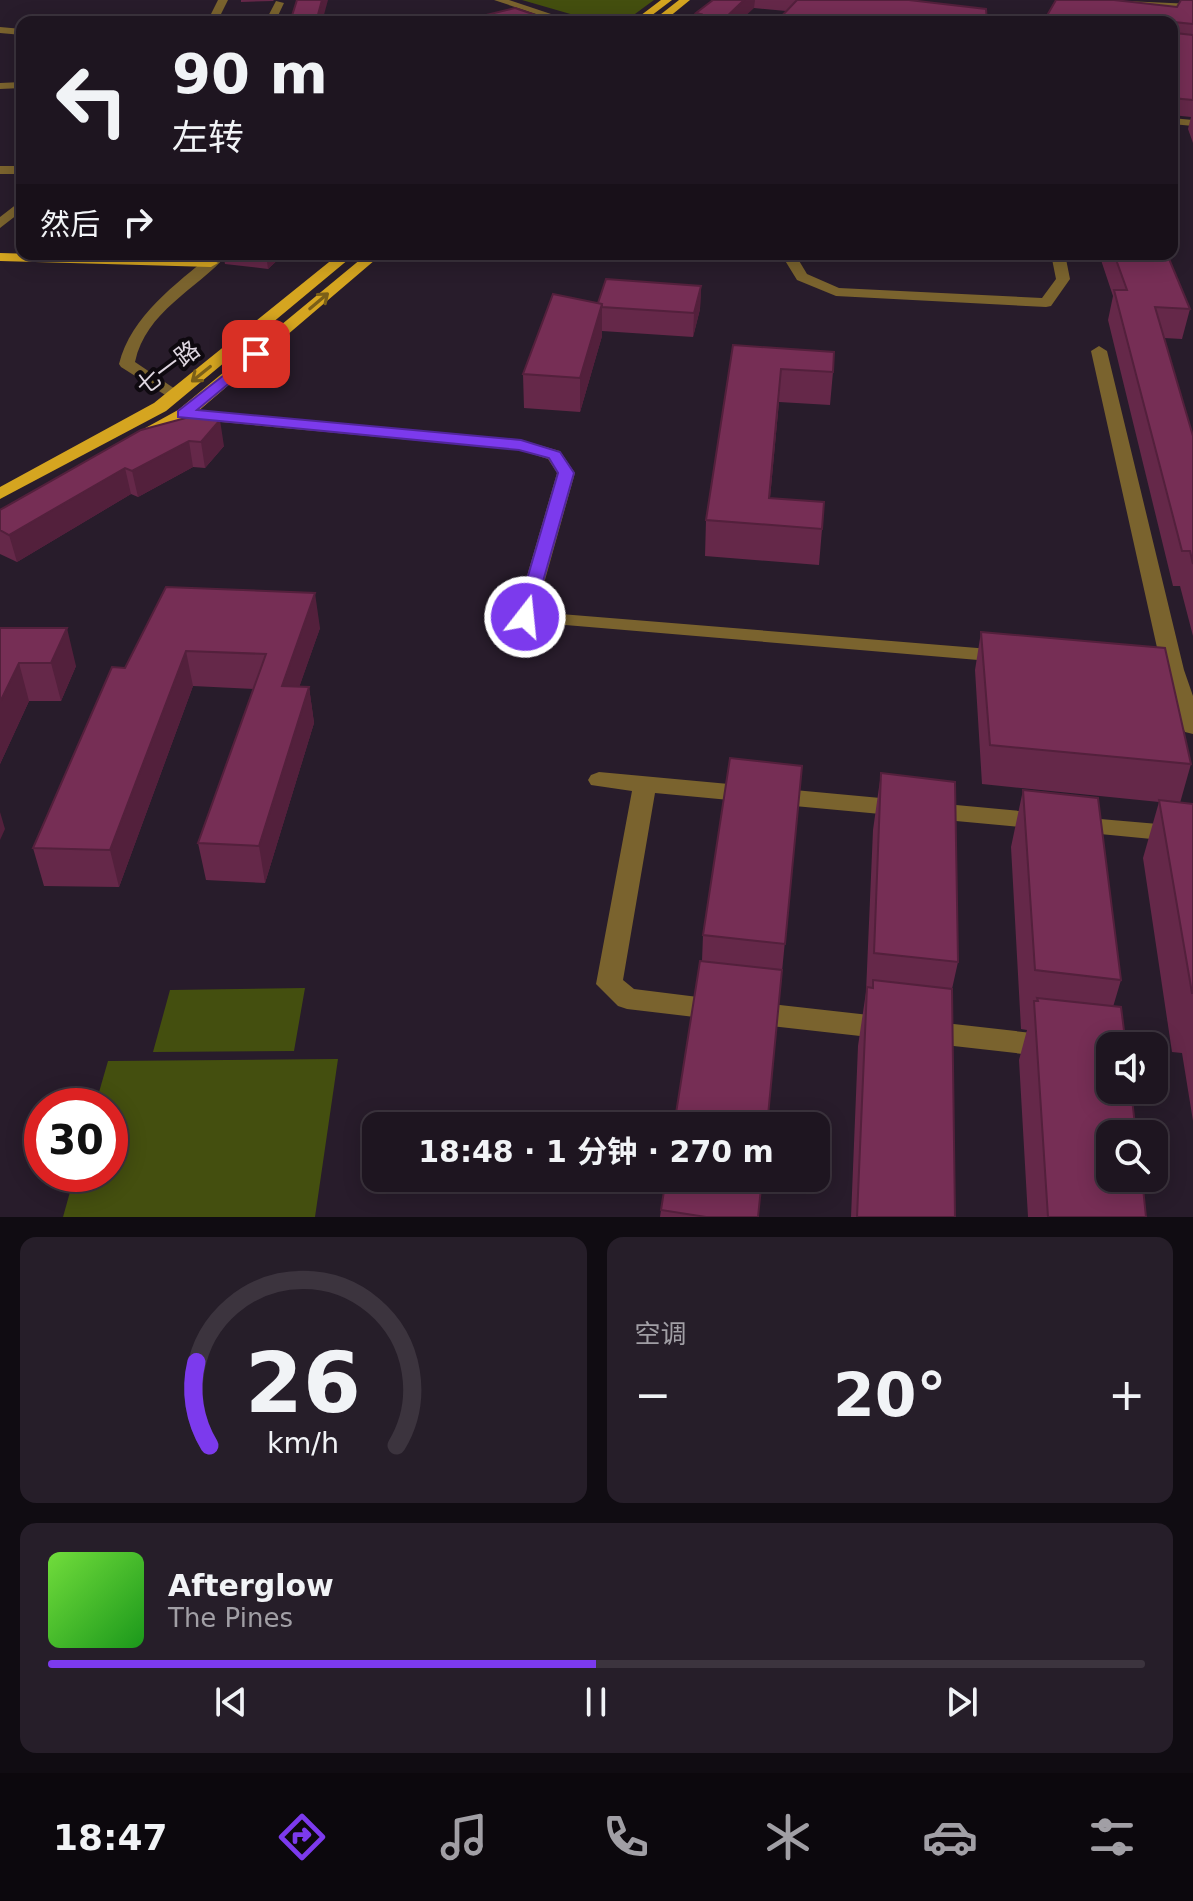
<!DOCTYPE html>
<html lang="zh">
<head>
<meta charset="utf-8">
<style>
  :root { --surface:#1e1520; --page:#261e29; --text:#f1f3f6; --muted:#a19fa5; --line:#3c343e; --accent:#7c3aed }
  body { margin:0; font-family:"DejaVu Sans","Noto Sans SC",sans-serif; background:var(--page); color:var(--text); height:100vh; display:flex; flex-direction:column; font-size:30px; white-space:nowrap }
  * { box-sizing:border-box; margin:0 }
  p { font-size:26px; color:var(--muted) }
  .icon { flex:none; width:44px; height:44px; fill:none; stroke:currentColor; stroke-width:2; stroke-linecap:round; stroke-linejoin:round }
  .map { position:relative; height:1217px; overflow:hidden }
  .panel { display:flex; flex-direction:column; gap:20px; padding:20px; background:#100c12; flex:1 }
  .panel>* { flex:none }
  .hud { position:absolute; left:16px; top:16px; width:1162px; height:244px; border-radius:16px; box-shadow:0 4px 20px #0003,0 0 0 2px var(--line); background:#1e1520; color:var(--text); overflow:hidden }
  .tools { position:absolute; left:1096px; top:1032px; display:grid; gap:16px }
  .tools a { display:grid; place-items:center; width:72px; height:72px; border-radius:16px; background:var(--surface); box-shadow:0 4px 20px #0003,0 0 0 2px var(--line); font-size:40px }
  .speed { position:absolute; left:24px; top:1088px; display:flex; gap:16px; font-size:40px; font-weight:700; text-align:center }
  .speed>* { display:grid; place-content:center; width:104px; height:104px; border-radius:50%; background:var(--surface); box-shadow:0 4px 20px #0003,0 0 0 2px var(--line); line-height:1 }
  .speed .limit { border:12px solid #d22; background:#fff; color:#111 }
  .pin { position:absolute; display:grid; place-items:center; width:68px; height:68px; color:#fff; margin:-34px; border-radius:16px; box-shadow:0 4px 12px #0006 }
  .me { position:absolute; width:88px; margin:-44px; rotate:16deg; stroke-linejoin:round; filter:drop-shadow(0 0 6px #0008) }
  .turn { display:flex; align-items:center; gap:28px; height:168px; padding:0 24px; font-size:36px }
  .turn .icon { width:104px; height:104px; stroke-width:2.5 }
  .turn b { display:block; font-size:56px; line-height:68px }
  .then { display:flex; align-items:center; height:76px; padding:0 24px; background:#0003; gap:16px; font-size:30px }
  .big { font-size:60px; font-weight:700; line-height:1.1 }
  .panel .tile { flex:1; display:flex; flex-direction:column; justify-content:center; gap:12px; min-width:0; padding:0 28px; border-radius:16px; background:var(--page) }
  .panel .dial { align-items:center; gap:0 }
  .dial svg { height:208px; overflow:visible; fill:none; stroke:var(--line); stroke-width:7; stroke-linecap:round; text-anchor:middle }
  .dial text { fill:var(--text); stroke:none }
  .song { display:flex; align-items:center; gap:24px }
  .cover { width:96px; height:96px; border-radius:12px; background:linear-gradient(135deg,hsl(100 70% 55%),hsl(120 70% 35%)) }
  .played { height:8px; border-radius:4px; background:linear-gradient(90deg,var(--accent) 50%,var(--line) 50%) }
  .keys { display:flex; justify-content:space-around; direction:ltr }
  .heat { display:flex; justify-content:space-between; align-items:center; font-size:44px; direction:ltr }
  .panel .tiles { flex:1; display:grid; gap:20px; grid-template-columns:1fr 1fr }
  .tile:last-child { grid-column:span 2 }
  .trip { position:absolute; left:362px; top:1112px; width:468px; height:80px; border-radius:16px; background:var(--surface); box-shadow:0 4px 20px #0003,0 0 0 2px var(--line); font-weight:700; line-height:80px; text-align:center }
  .tab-bar { display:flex; height:128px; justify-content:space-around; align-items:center; background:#0c080d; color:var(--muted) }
  .tab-bar .icon { width:56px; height:56px }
  .tab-bar .on { color:var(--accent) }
  .tab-bar b { font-size:36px; color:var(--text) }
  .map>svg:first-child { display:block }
  .green { fill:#444f0f }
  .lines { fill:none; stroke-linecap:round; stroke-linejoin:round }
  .minor { fill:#7a632e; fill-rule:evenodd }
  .major { fill:#d5a520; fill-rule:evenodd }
  .wall { fill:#652849 }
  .shaded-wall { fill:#53203c }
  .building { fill:#762e55; stroke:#53203c; stroke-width:2 }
  .oneway { stroke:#7b5f18 }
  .route { fill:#7c3aed; stroke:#51269a; stroke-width:2 }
  .labels { text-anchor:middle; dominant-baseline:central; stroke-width:8; stroke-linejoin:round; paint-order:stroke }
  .street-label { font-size:24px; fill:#ded6e0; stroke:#0e090f }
</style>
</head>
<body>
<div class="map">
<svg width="1193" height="1217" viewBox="0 0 1193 1217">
  <rect width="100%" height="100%" fill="#281c2b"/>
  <!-- green -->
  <path class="green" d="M522,0h132l-30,22h-26z
    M305,988l-11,63 -141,1 17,-62z
    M338,1059l-23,158h-252l12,-43h35v-68h-15l13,-45z"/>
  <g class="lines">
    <!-- minor -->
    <path class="minor" d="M218,0h10l-11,22h-10z
      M494,0h15l66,22h-15z
      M1103,0l90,4v6l-85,-7z
      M276,1l8,2 -9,19h-10z
      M0,27l22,2v6l-22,-2z
      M22,82v6l-22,1v-6z
      M1172,118l21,2v6l-21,-2z
      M0,166h22v8h-22z
      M22,200v11l-22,17v-11z
      M212,254h16c-32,36 -82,57 -93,108l49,33 -8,5 -6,-2 -49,-31 -2,-3c12,-48 57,-80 93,-110z
      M781,254h14l12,20 32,14 203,10 14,-19 -5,-25h14l5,25 -19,27 -5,1 -210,-11 -39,-16z
      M1099,346l8,5 77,319 9,26v38l-8,-2 -3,-5 -20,-57 -71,-319z
      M184,409l337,31 39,11 15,22 -39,139 466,38 10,6 -10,6 -484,-41 -3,-4 42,-144 -9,-14 -29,-9 -341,-32 -2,-4z
      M599,772l442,41 8,2 4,6 -4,6 -8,2 -386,-36 -32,187 11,9 96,12 3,8 -3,8 -10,3 -93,-11 -9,-3 -22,-22 36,-193 -41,-6 -3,-5 3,-5z
      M1077,817l116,10v16l-124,-12 -4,-6 4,-6z
      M752,1002l135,15 10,3 4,8 -4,8 -10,3 -135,-15 -10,-3 -3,-8 3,-8z
      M927,1021l123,14 10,3 4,8 -4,8 -10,3 -123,-14 -10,-3 -4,-8 4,-8z"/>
    <!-- major -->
    <path class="major" d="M661,0h11l-29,22h-11z
      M679,0h11l-27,22h-8l1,-4z
      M957,12l79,7 5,3 -81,-5z
      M0,253l211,6 7,4 -7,4 -211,-6z
      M339,254h16l-189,157 -166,88v-12l154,-84z
      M367,254h15l-192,164 -40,22h-12l-3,-4 3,-4 40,-22z"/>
  </g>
  <!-- wall -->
  <path class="wall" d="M241,0h33l-1,1 -32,1z
    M713,0h196l-123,11 -32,-3 -58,10v-5z
    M1193,0v143l-5,-14 3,-12 -19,-2v-93h-155l1,-6 27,3 132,-12z
    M223,254h61l-16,15 -43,-5z
    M1099,254h68l23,55 -8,30 -18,-1 29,98v200l-13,-50h-7l-65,-266 5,-24z
    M701,286l-1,23 -7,28 -91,-6v5l-22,76 -56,-4 -1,-34 75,-71z
    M733,345l100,27 -3,33 -51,-3 -9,96 52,31 -3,36 -114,-9 1,-36z
    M141,430l83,16 -19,22 -12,-1 -55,30 -7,-3 -114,68 -17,-8v-44z
    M166,587l154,41 -21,59h10l5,36 -49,160 -59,-3 -8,-37 56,-154 -61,-3 -74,201 -75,-1 -11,-38z
    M0,628l76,38 -15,35h-32l-29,63z
    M981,632l210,132 -11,39 13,1v317l-11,-68 -10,-1 -29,-194 16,-56 -177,-18 -7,-114z
    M802,766l-35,360 -65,-165 1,-26z
    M881,773l77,189 -6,27 3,228h-104l7,-171 8,-54 7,-162z
    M1023,790l98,190 -8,27 33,210h-118l-9,-157 8,-30 -6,-1 -10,-182z
    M661,1210l97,7h-98z"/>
  <!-- shaded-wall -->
  <path class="shaded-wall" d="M322,0h6l-6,22h-6z
    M744,0h11l-1,8 -15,14h-18z
    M266,254h18l-16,15z
    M701,286l-1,23 -7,28 1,-24z
    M602,304v32l-22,76v-34z
    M220,420l4,26 -19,22 -4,-26z
    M189,441l4,26 -55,30 -6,-26z
    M125,468l6,26 -114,68 -8,-27z
    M315,593l5,35 -33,94 -5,-36z
    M67,628l9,38 -15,35 -10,-38z
    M186,651l7,35 -74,201 -9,-37z
    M19,663l10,38 -29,63v-62z
    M309,687l5,36 -49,160 -6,-37z
    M0,812l5,17 -5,11z"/>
  <!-- building -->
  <path class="building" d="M297,0h25l-6,22h-26z
    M713,0h31l-23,22h-29l9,-8 -5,-1z
    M797,0h112l77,9 1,13h-211z
    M1056,0h58l63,7 4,-7h12v24l-20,-2 2,11 18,2v65l-21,-2v-76h-154v-6l27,3z
    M515,8l41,14h-70v-7z
    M1114,254h53l23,55 -35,-2 38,129v128l-3,-13h-8l-68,-261h13z
    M606,279l95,7 -7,27 -92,-6v-3l-4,-1z
    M553,294l49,10 -22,74 -57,-4z
    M733,345l101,7 -1,20 -52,-3 -12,129 55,4 -2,27 -116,-9z
    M193,416l27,4 -19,22 -12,-1 -57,30 -7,-3 -116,67 -9,-5v-20l141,-80z
    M166,587l149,6 -33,93 27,1 -50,159 -61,-3 68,-189 -80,-3 -76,199 -77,-2 79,-181 13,1z
    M0,628h67l-16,35h-32l-19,39z
    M981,632l184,16 26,116 -201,-19z
    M730,758l72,8 -17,178 -82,-9z
    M881,773l74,9 3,180 -84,-9z
    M1023,790l75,8 23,182 -86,-10z
    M1159,800l34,4v189h-1z
    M700,961l82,9 -15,156h-93z
    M873,980l79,9 3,228h-98l10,-230 6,1z
    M1037,998l84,9 5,39h-16v44h21l5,44h-26v44h32l4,39h-98l-14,-216h4z
    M666,1178h96l-4,39h-52l-45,-7z"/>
  <!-- one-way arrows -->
  <defs><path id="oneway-shaft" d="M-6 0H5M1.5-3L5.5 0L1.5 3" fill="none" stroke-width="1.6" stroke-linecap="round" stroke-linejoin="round" transform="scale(2)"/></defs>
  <g class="oneway">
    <use href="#oneway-shaft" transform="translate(319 301) rotate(-40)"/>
    <use href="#oneway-shaft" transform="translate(201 374) rotate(141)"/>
  </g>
  <!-- route -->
  <path class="route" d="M256,350l5,1v6l-64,53 324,30 39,12 14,21 -42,147 -7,2 -9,-5 42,-144 -9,-15 -30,-8 -341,-33v-6z"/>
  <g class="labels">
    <!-- street labels -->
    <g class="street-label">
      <text transform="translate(168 368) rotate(-37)">七一路</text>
    </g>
  </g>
</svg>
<div class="tools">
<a><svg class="icon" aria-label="sound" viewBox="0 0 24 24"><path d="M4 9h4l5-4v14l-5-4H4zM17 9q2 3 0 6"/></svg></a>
<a><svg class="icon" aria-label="search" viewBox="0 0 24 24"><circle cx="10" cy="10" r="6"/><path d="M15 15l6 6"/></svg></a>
</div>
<div class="speed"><div class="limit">30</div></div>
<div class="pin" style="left:256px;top:354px;background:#d93025"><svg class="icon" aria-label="arrive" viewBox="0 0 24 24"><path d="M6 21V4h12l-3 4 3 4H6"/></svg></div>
<svg class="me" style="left:525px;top:617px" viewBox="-20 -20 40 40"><circle r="17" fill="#7c3aed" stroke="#fff" stroke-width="3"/><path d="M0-11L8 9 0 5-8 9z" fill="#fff"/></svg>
<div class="trip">18:48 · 1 分钟 · 270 m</div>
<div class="hud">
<div class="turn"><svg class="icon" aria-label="left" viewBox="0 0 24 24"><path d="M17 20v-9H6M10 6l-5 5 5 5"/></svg><div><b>90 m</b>左转</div></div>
<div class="then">然后<svg class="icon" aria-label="right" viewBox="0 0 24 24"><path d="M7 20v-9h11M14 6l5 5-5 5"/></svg></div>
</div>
</div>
<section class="panel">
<div class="tiles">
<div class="tile dial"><svg viewBox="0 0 100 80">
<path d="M14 69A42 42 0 1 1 86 69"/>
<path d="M14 69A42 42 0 0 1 9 37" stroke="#7c3aed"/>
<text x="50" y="56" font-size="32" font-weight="700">26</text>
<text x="50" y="72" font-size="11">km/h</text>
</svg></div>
<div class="tile"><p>空调</p>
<div class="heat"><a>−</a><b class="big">20°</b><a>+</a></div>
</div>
<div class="tile">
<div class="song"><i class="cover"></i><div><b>Afterglow</b><p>The Pines</p></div></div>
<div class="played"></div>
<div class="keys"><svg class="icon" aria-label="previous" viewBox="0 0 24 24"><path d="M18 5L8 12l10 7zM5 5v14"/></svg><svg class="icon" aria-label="pause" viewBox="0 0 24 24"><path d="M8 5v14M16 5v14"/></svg><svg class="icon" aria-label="next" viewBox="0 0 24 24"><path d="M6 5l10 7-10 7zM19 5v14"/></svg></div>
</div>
</div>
</section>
<nav class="tab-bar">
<b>18:47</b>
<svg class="icon on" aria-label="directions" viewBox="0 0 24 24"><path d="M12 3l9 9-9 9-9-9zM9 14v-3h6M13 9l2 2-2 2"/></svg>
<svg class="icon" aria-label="music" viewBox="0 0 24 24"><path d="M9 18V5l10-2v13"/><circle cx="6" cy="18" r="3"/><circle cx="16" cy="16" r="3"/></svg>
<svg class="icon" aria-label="phone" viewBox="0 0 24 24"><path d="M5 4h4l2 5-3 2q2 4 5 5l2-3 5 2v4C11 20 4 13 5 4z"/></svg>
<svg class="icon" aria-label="climate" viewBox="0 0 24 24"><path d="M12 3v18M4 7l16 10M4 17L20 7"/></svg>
<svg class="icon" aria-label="car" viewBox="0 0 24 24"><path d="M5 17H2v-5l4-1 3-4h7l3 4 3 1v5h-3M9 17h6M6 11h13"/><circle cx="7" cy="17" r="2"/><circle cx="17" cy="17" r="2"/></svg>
<svg class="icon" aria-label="filters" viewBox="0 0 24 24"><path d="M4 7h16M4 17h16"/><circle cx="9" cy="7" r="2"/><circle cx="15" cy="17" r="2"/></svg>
</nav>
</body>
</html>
